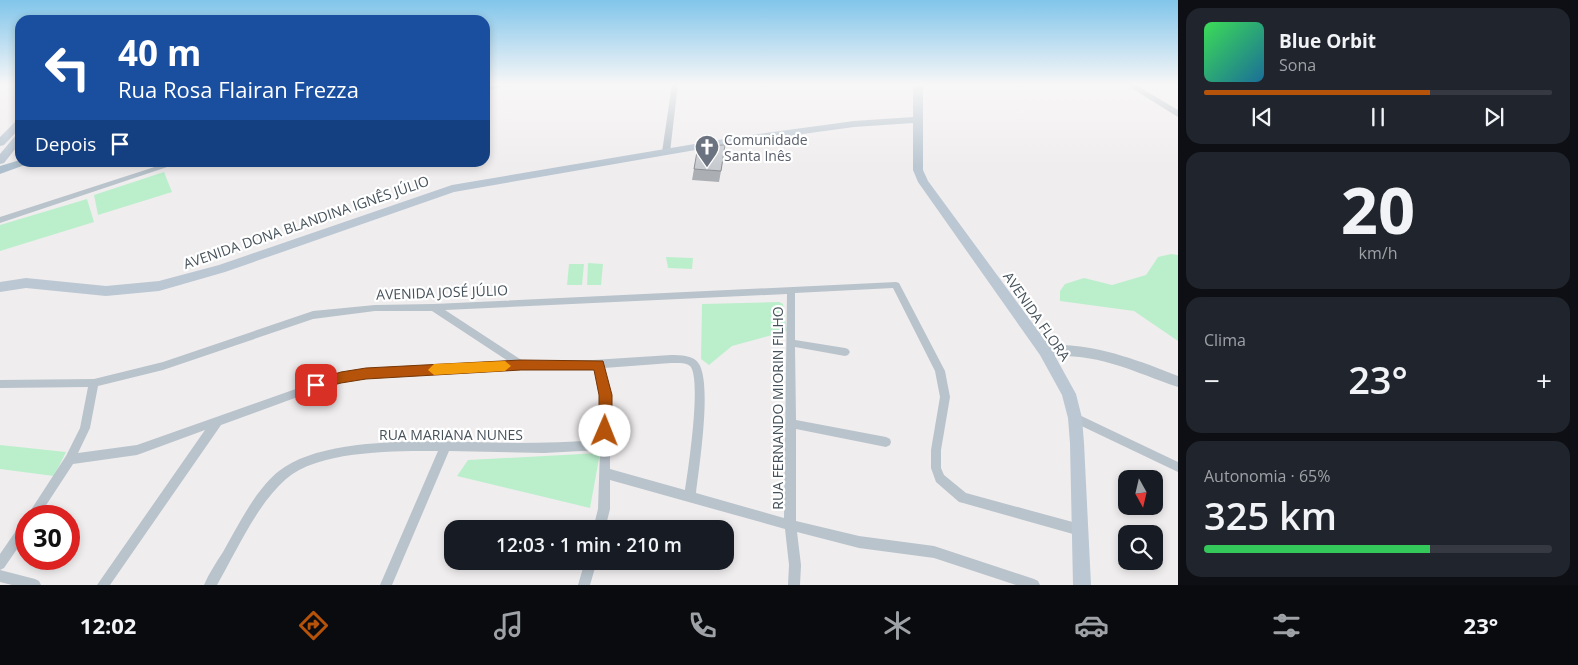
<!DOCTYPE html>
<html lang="pt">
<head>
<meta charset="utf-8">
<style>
  :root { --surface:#171b24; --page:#20242c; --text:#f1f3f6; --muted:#9ea1a6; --line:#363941; --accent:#b45309 }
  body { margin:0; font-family:"Open Sans",sans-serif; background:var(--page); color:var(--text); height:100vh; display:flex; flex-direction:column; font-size:19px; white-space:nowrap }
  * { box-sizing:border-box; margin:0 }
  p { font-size:16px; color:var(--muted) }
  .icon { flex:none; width:28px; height:28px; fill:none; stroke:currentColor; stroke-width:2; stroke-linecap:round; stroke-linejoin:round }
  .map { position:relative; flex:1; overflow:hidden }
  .sheet { display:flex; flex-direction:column; gap:8px; padding:8px; background:#0d0f14; width:400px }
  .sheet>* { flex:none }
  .guide { position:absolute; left:15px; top:15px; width:475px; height:152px; border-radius:15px; box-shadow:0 2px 8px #0003; background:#1a4fa0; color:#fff; overflow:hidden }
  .needle { width:32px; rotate:172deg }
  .tools { position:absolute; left:1118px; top:470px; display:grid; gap:10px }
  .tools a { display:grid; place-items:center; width:45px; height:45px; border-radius:10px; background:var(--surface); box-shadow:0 2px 8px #0003; font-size:25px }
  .speed { position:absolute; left:15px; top:505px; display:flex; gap:10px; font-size:25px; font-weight:700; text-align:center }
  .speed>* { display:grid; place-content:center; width:65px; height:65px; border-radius:50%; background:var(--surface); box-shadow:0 2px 8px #0003; line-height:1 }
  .speed .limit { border:8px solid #d22; background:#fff; color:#111 }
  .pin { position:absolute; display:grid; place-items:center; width:42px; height:42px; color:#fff; margin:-21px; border-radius:10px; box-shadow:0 2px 8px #0006 }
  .me { position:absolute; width:55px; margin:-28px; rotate:1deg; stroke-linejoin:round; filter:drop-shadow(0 0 4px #0008) }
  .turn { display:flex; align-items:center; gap:18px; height:105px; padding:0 20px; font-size:22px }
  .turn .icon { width:65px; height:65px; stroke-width:2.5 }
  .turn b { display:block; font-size:35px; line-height:42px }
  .then { display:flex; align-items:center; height:48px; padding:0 20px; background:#0003; gap:10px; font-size:19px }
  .big { font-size:38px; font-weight:600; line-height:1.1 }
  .sheet .widget { flex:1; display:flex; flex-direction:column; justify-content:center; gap:8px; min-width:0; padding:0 18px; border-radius:15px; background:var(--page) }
  .sheet .dial { align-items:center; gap:0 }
  .dial b { font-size:65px; line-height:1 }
  .song { display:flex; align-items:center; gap:15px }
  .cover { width:60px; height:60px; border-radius:8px; background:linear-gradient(135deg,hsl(130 70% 55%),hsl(200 70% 35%)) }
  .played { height:5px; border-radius:2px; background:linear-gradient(90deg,var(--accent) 65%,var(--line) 65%) }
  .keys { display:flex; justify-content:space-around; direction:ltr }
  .heat { display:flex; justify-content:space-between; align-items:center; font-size:28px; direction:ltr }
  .charge { height:8px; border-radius:4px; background:linear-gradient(90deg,#34c759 65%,var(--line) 0) }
  .trip { position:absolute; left:444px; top:520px; width:290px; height:50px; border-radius:15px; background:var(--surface); box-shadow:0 2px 8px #0003; font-weight:600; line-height:50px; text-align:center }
  .menu { display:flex; height:80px; justify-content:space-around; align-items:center; background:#090b0e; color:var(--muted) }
  .menu .icon { width:35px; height:35px }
  .menu .current { color:var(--accent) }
  .menu b { font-size:22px; color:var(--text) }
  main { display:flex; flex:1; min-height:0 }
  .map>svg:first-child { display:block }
  .green { fill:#bbefcc }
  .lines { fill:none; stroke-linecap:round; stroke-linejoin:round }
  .minor { fill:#b9c3cb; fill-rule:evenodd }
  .tertiary { fill:#b9c3cb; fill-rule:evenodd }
  .secondary { fill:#bbc7d2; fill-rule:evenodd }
  .primary { fill:#adbfcd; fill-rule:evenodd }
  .wall { fill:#abafb3 }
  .building { fill:#c7cbd0; stroke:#8b8e92 }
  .route { fill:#b45309; stroke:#753606 }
  .slow { fill:#f59e0b }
  .labels { text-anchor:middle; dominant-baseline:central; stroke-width:4.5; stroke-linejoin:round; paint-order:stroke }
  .worship-label { font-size:14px; fill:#5b616d; stroke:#fff; text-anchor:start }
  .street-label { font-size:14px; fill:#46525b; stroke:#fff }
</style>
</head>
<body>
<main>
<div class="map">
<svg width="1178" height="585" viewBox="0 0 1178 585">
  <rect width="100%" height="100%" fill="#f0edee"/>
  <!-- green -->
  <path class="green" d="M164,172l8,20 -74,23 -4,-20z
    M87,199l7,23 -94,29v-26z
    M1171,254l7,1v86l-44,-30 -74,-10v-10l5,-7 19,-6 28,7 34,-10 12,-18z
    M666,257l27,1 -1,11 -24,-1z
    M588,263l15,1 -2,21h-14z
    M569,264h15l-2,21h-15z
    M779,302l4,2 4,27 -55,15 -23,19 -8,-6 1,-55z
    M0,445l66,7 -12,24 -54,-7z
    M600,453l-10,55 -133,-32 11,-16z"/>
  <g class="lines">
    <!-- minor -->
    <path class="minor" d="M499,84h9l-23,8v-4z
      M672,84h6l-8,68 -4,2 -4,-2z
      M170,162h12l-182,61v-6z
      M896,282l3,1 46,88 5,26 -9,53v18l3,7 22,18 114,31 4,2 2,4 -2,4 -4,2 -117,-33 -4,-1 -23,-20 -5,-14v-18l9,-53 -5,-26 -42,-83 -98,5v47l50,8 3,1 2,3 -2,3 -3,1 -50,-9 1,73 90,17 4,2 1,3 -1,3 -4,2 -90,-18v92l63,15 75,10 100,33 4,2 2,4h-24l-82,-27 -75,-10 -62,-16 4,33 -1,20h-12l1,-20 -4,-36 -175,-49v29l-5,20h-12l5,-20 2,-59 -56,3 -95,-2 -57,134h-12l58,-134c-42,0 -119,-1 -152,28 -29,25 -50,73 -69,106h-13c5,-12 12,-22 19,-33 15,-26 32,-62 56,-81 48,-39 177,-29 238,-28 28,0 55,-1 83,-3v-45l-5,-27 -93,2 -136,7 -25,4 -120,44 -111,160h-13l108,-155 -68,25 -64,9 -34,52h-12l39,-60 14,-28 8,-41 -88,1v-8l94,-1 69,-17 150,-51 62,-6 59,-1zM787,294l-3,224 -88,-25c3,-26 16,-108 3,-129 -5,-9 -19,-9 -28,-9l-78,5 -70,1 -78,-51zM375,311h57l76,50 -142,8 -25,4 -204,72 -59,8 12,-25 8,-42 65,-16 150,-51zM671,363c5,0 15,-1 19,3 12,12 -2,105 -5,124l-75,-21v-74l-6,-27z
      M1075,413l103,49v10l-107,-51 -1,-3 1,-3z
      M26,520v16l-22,32 -4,2v-16l22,-32z
      M585,561h12l-7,24h-12z
      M0,570l35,9 4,2 2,4h-29l-12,-3z"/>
    <!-- tertiary -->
    <path class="tertiary" d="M1125,84h9l44,26v7z
      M1063,345c41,2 77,16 115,31v11c-49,-17 -79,-34 -133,-31l-4,-1 -2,-4 2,-4z"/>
    <!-- secondary -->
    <path class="secondary" d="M913,84h10v86l5,11 122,166 26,47 6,24 2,25 7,142h-18l-3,-142 -2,-25 -6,-23 -22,-40 -122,-173 -5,-12v-47l-59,4 -124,17 -276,48 -229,80 -66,19 -53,5 -80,-8 -26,4v-10l26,-4 80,8 53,-5 60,-16 233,-80 278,-47 124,-17 59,-4z
      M20,119v9l-16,17 -4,1v-9l17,-17z
      M20,134v9l-16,20 -4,1v-10l16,-19z"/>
    <!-- primary -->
    <path class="primary" d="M20,160v2h13l-33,12v-8z"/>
  </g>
  <!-- wall -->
  <path class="wall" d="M694,169l27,2 -2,11 -27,-2z"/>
  <!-- building -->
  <path class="building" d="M725,145l-4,26 -27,-2 4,-23z"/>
  <!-- sky -->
  <linearGradient id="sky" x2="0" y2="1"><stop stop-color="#81c5ea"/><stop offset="0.51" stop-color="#f8f7f7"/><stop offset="1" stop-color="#f8f7f7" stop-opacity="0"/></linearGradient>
  <rect width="1178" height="166" fill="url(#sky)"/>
  <!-- route -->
  <path class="route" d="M521,360l82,1 9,34v36l-2,4 -5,2 -4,-2 -2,-4v-36l-5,-25h-73l-155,9 -25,4 -25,7 -7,-5 2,-4 30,-9 25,-4z"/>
  <!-- slow -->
  <path class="slow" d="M505,361l6,5 -6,5 -71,4 -6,-5 6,-6z"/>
  <!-- icons -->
  <defs>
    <symbol id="church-pin" viewBox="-11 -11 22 30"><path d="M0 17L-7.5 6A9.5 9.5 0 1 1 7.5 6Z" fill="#6b7280" stroke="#fff"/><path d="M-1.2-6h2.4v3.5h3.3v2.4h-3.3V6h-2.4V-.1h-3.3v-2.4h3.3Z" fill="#fff"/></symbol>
  </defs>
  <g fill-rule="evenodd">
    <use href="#church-pin" x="693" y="133" width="28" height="38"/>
  </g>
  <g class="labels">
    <!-- worship labels -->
    <g class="worship-label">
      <text x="724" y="139">Comunidade<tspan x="724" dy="16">Santa Inês</tspan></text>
    </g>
    <!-- street labels -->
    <g class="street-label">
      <text transform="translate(306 222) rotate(-19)">AVENIDA DONA BLANDINA IGNÊS JÚLIO</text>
      <text transform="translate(442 292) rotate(-2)">AVENIDA JOSÉ JÚLIO</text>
      <text transform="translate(1037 316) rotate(55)">AVENIDA FLORA</text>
      <text transform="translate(777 408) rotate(-90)">RUA FERNANDO MIORIN FILHO</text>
      <text x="451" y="434">RUA MARIANA NUNES</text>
    </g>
  </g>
</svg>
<div class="tools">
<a><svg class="needle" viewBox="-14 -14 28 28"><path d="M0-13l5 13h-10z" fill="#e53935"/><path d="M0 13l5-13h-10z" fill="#9ea1a6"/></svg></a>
<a><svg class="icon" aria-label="search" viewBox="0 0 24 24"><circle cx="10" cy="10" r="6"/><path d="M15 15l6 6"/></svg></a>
</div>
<div class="speed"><div class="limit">30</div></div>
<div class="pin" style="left:316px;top:385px;background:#d93025"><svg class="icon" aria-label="arrive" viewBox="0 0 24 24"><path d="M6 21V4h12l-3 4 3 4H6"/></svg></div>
<svg class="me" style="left:605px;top:431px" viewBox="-20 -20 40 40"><circle r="19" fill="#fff"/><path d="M0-13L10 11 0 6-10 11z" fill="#b45309"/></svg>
<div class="trip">12:03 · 1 min · 210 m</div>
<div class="guide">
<div class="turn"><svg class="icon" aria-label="left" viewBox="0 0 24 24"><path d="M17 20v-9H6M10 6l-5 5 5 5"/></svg><div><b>40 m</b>Rua Rosa Flairan Frezza</div></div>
<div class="then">Depois<svg class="icon" aria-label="arrive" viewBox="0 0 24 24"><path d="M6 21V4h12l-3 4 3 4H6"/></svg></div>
</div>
</div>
<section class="sheet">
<div class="widget">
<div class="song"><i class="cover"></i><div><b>Blue Orbit</b><p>Sona</p></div></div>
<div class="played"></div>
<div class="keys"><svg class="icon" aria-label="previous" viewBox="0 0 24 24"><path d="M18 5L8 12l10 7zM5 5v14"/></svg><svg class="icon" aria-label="pause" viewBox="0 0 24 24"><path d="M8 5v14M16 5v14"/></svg><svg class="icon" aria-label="next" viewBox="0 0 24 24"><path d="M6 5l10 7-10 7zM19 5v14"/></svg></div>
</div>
<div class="widget dial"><b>20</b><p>km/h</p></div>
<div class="widget"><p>Clima</p>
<div class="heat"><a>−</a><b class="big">23°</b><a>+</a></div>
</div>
<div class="widget"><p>Autonomia · 65%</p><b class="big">325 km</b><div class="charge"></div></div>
</section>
</main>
<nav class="menu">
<b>12:02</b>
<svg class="icon current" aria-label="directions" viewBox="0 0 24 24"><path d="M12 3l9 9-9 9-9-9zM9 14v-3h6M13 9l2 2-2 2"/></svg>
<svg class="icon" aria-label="music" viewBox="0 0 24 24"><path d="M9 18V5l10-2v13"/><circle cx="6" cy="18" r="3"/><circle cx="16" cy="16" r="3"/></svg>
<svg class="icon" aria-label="phone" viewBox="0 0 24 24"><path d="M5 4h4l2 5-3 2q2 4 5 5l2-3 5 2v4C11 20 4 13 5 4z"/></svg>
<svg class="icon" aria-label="climate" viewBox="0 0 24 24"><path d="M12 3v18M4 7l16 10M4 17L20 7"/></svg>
<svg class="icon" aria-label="car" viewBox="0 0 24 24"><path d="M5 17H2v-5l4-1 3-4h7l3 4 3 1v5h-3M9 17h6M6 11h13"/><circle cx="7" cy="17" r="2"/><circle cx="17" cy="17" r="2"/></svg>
<svg class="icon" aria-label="filters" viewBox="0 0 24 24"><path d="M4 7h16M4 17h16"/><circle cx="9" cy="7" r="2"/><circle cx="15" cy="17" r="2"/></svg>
<b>23°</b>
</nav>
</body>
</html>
